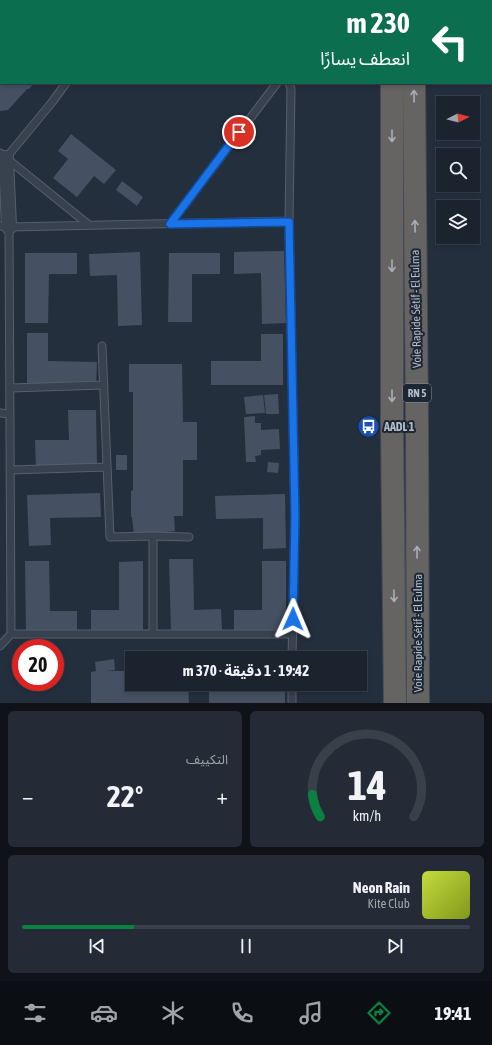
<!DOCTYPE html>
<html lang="ar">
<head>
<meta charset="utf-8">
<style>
  :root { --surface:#1b232e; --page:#242b36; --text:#f1f3f6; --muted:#a0a4aa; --line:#39404a; --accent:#0b8043 }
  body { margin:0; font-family:"Asap Condensed","Noto Sans Arabic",sans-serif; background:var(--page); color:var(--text); direction:rtl; height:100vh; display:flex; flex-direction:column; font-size:15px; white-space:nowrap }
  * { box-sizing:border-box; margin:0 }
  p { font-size:13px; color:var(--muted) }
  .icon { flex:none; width:22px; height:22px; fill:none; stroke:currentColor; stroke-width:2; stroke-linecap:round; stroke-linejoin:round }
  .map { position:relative; height:703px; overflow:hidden; direction:ltr }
  .sheet { display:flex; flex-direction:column; gap:8px; padding:8px; background:#0f1319; flex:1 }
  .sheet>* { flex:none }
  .guide { position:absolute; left:0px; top:0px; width:492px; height:84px; box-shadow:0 2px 6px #0003,0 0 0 1px var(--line); direction:rtl; background:#0b6e4f; color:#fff; overflow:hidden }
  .needle { width:26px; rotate:84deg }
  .controls { position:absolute; left:436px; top:96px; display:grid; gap:8px }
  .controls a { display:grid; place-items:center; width:44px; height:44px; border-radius:0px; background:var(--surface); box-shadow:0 2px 6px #0003,0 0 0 1px var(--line); font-size:20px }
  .speed { position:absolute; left:12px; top:639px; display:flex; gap:8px; font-size:20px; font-weight:700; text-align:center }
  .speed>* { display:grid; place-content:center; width:52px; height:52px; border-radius:50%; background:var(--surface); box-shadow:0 2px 6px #0003,0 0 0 1px var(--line); line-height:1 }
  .speed .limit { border:6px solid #d22; background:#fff; color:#111 }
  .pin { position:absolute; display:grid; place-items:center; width:34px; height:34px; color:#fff; margin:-17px; border:2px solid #fff; border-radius:50%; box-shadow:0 1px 4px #0007 }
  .me { position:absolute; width:44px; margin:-22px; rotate:1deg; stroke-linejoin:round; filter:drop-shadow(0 0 3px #0008) }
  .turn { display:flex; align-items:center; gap:14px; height:84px; padding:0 16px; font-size:18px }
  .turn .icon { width:52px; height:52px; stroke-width:2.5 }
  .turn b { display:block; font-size:28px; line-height:34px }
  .big { font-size:30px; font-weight:700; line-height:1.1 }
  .sheet .card { flex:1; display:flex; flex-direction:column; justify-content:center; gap:6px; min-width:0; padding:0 14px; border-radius:6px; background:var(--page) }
  .sheet .dial { align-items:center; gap:0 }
  .dial svg { height:104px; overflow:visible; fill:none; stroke:var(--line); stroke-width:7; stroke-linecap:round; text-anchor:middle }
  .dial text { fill:var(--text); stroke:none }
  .song { display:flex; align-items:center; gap:12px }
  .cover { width:48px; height:48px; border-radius:6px; background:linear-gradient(135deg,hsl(70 70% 55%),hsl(70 70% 35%)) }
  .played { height:4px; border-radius:2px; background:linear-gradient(90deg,var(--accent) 25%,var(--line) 25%) }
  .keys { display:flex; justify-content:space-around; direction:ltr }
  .heat { display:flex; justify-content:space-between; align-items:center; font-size:22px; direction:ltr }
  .sheet .tiles { flex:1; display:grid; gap:8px; grid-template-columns:1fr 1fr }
  .card:last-child { grid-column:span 2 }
  .trip { position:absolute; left:125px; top:651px; width:242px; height:40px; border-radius:0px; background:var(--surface); box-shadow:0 2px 6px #0003,0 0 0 1px var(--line); font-weight:700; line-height:40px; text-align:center; direction:rtl }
  .tab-bar { display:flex; height:64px; justify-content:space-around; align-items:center; background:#0b0e12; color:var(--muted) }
  .tab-bar .icon { width:28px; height:28px }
  .tab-bar .active { color:var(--accent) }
  .tab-bar b { font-size:18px; color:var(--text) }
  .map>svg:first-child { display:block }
  .building { fill:#455162 }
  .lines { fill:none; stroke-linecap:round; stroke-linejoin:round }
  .service-casing { stroke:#565f6c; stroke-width:9 }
  .minor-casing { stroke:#565f6c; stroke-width:16 }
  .trunk-casing { stroke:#434c59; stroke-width:24 }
  .service { stroke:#38414e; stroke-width:7 }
  .minor { stroke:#38414e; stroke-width:14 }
  .trunk { stroke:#656462; stroke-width:22 }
  .oneway { stroke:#a8afba }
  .route-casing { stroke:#114b97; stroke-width:10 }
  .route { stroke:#1a73e8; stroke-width:7 }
  .labels { text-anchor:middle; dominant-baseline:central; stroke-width:4; stroke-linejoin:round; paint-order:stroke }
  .shield { fill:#1d2633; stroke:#878f9c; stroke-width:1 }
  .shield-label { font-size:11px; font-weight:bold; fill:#b4bcc9 }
  .street-label { font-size:12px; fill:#b4bcc9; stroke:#1d2633 }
  .poi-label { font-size:12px; font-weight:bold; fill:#b4bcc9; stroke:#1d2633; text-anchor:start }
</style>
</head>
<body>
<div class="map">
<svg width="492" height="703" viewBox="0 0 492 703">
  <rect width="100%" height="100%" fill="#242f3e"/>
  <!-- building -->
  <path class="building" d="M0,83h34l-5,6h-2l-19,21 -8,1z
    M71,134l45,36 -12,14 -10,-8 -17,21 -24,-19 15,-19 -10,-8z
    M122,181l21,16 -6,9 -21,-16z
    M284,251l2,72 -24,1 -1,-51 -27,1v-22z
    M140,252l2,73 -24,1 -1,-51 -27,1 -1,-22z
    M25,253h52v21h-28l-1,49h-23z
    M169,253h51v21h-28v48h-24z
    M27,333h21v28l49,1 -1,24 -69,-1z
    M261,334h22v51h-72v-24h50z
    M129,364h53l1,58h14v38h-14v56h-9l1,15 -41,4 -2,-18h-1v-26l2,-1v-98h-4z
    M278,394l1,20h-13l-2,-19z
    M263,395l2,18 -19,1 -2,-17z
    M68,410h28l1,57 -61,1 -1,-28h34z
    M255,416v7h6v7l18,-1 1,20 -19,1v5l-6,1 1,6h-10l-2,-45z
    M116,455h11v15h-11z
    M268,462l11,1 -1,10 -11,-1z
    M100,493l1,24 -51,1 1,27 -22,1 -2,-51z
    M285,494l1,54 -23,1v-31l-47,1 -1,-23z
    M169,559h24l1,51 27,-1 1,22 -51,1z
    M25,561h24l1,50h27v22l-51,1z
    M143,561v70h-52v-21h28v-48z
    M262,561h24v70h-52v-21h28z
    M114,659l1,11 -9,1h26v13h56l1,19h-98v-31l5,-1 -1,-9z
    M209,684h76v19h-76z"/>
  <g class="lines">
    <defs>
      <path id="service" d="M206,0l1,1
        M127,1l1,-1
        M277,1l1,-1
        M289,83l2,6 -2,132 6,295 -3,142
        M0,153l89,72
        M4,158h2l47,-57 13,-18
        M170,224l107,-141
        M0,226l9,1 280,-6
        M102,346l8,191 43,-1
        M10,388l94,-3
        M0,413l10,1
        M10,470l97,-3
        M11,634h281
        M153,634v-98l36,1
        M0,646l11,-12 -2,-407
        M292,703v-19"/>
      <path id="minor" d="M6,158l3,69"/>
      <path id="trunk" d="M392,0v1
        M412,0v1
        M392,83v344l3,276
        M414,83l3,344 1,276"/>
    </defs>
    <!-- service casing -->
    <use href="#service" class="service-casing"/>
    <!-- minor casing -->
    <use href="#minor" class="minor-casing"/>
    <!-- trunk casing -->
    <use href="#trunk" class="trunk-casing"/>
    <!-- service -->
    <use href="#service" class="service"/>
    <!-- minor -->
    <use href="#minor" class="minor"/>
    <!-- trunk -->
    <use href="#trunk" class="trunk"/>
  </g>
  <!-- one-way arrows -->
  <defs><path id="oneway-shaft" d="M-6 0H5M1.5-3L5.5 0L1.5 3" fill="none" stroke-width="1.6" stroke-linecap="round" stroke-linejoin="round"/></defs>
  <g class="oneway">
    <use href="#oneway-shaft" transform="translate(414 96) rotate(-91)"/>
    <use href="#oneway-shaft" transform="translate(392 136) rotate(90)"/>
    <use href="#oneway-shaft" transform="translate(415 226) rotate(-91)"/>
    <use href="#oneway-shaft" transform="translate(392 266) rotate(90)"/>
    <use href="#oneway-shaft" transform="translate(392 396) rotate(90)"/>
    <use href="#oneway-shaft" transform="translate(417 552) rotate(-90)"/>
    <use href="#oneway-shaft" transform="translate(394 596) rotate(89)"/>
  </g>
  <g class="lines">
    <defs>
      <path id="route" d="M239,132l-69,92 119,-2 6,294 -2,103"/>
    </defs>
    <!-- route casing -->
    <use href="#route" class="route-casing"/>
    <!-- route -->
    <use href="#route" class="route"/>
  </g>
  <!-- icons -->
  <defs>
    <symbol id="bus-disc" viewBox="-11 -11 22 22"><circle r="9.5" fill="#1a4fb4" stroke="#1d2633"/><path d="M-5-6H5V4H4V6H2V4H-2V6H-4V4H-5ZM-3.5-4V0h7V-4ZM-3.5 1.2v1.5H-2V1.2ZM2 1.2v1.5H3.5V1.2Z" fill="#fff"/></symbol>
  </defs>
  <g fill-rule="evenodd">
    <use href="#bus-disc" x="356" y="414" width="25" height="25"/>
  </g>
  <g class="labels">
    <!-- shield labels -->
    <rect class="shield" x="403" y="384" width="28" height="18" rx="3"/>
    <g class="shield-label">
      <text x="417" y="393">RN 5</text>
    </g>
    <!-- street labels -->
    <g class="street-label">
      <text transform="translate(416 309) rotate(-91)">Voie Rapide Sétif - El Eulma</text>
      <text transform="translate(418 633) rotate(-90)">Voie Rapide Sétif - El Eulma</text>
    </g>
    <!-- poi labels -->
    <g class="poi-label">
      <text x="384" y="427">AADL 1</text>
    </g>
  </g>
</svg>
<div class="controls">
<a><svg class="needle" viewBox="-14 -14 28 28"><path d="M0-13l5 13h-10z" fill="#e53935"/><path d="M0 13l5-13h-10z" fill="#a0a4aa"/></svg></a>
<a><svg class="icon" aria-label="search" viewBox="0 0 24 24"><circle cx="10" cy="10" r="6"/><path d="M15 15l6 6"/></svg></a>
<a><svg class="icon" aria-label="layers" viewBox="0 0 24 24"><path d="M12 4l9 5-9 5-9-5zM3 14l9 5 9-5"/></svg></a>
</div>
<div class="speed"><div class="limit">20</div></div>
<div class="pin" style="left:239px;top:132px;background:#d93025"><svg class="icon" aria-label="arrive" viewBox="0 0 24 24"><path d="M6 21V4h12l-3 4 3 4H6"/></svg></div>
<svg class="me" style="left:293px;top:619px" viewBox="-20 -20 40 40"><path d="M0-17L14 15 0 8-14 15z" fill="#1a73e8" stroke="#fff" stroke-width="4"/></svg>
<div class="trip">19:42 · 1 دقيقة · 370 m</div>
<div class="guide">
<div class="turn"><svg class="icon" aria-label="left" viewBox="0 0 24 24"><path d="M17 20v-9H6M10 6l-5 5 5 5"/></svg><div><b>230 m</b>انعطف يسارًا</div></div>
</div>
</div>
<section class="sheet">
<div class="tiles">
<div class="card dial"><svg viewBox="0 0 100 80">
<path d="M14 69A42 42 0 1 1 86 69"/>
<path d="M14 69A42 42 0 0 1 8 52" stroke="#0b8043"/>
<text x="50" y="56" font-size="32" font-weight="700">14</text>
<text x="50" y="72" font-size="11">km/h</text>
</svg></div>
<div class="card"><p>التكييف</p>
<div class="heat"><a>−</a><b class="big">22°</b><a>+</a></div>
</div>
<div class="card">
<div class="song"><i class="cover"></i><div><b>Neon Rain</b><p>Kite Club</p></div></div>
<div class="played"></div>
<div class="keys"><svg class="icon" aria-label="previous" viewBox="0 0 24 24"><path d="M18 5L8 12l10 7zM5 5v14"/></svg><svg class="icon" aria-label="pause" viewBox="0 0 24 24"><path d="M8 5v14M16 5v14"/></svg><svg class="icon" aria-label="next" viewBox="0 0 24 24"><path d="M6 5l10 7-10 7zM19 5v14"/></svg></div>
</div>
</div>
</section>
<nav class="tab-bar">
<b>19:41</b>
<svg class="icon active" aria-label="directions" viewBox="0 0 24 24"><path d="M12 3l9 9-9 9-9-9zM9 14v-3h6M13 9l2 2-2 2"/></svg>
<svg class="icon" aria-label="music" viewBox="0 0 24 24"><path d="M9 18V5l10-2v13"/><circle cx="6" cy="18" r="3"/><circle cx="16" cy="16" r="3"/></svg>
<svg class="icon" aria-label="phone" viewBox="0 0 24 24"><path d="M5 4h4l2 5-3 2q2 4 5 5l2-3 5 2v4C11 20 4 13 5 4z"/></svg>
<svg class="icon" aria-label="climate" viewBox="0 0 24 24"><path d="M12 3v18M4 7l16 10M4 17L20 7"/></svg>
<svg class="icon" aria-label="car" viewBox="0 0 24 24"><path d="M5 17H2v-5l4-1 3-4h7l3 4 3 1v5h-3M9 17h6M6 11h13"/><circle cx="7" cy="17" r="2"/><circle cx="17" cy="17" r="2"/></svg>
<svg class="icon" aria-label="filters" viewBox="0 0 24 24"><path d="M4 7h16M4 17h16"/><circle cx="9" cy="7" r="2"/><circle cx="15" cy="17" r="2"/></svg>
</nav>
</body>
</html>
